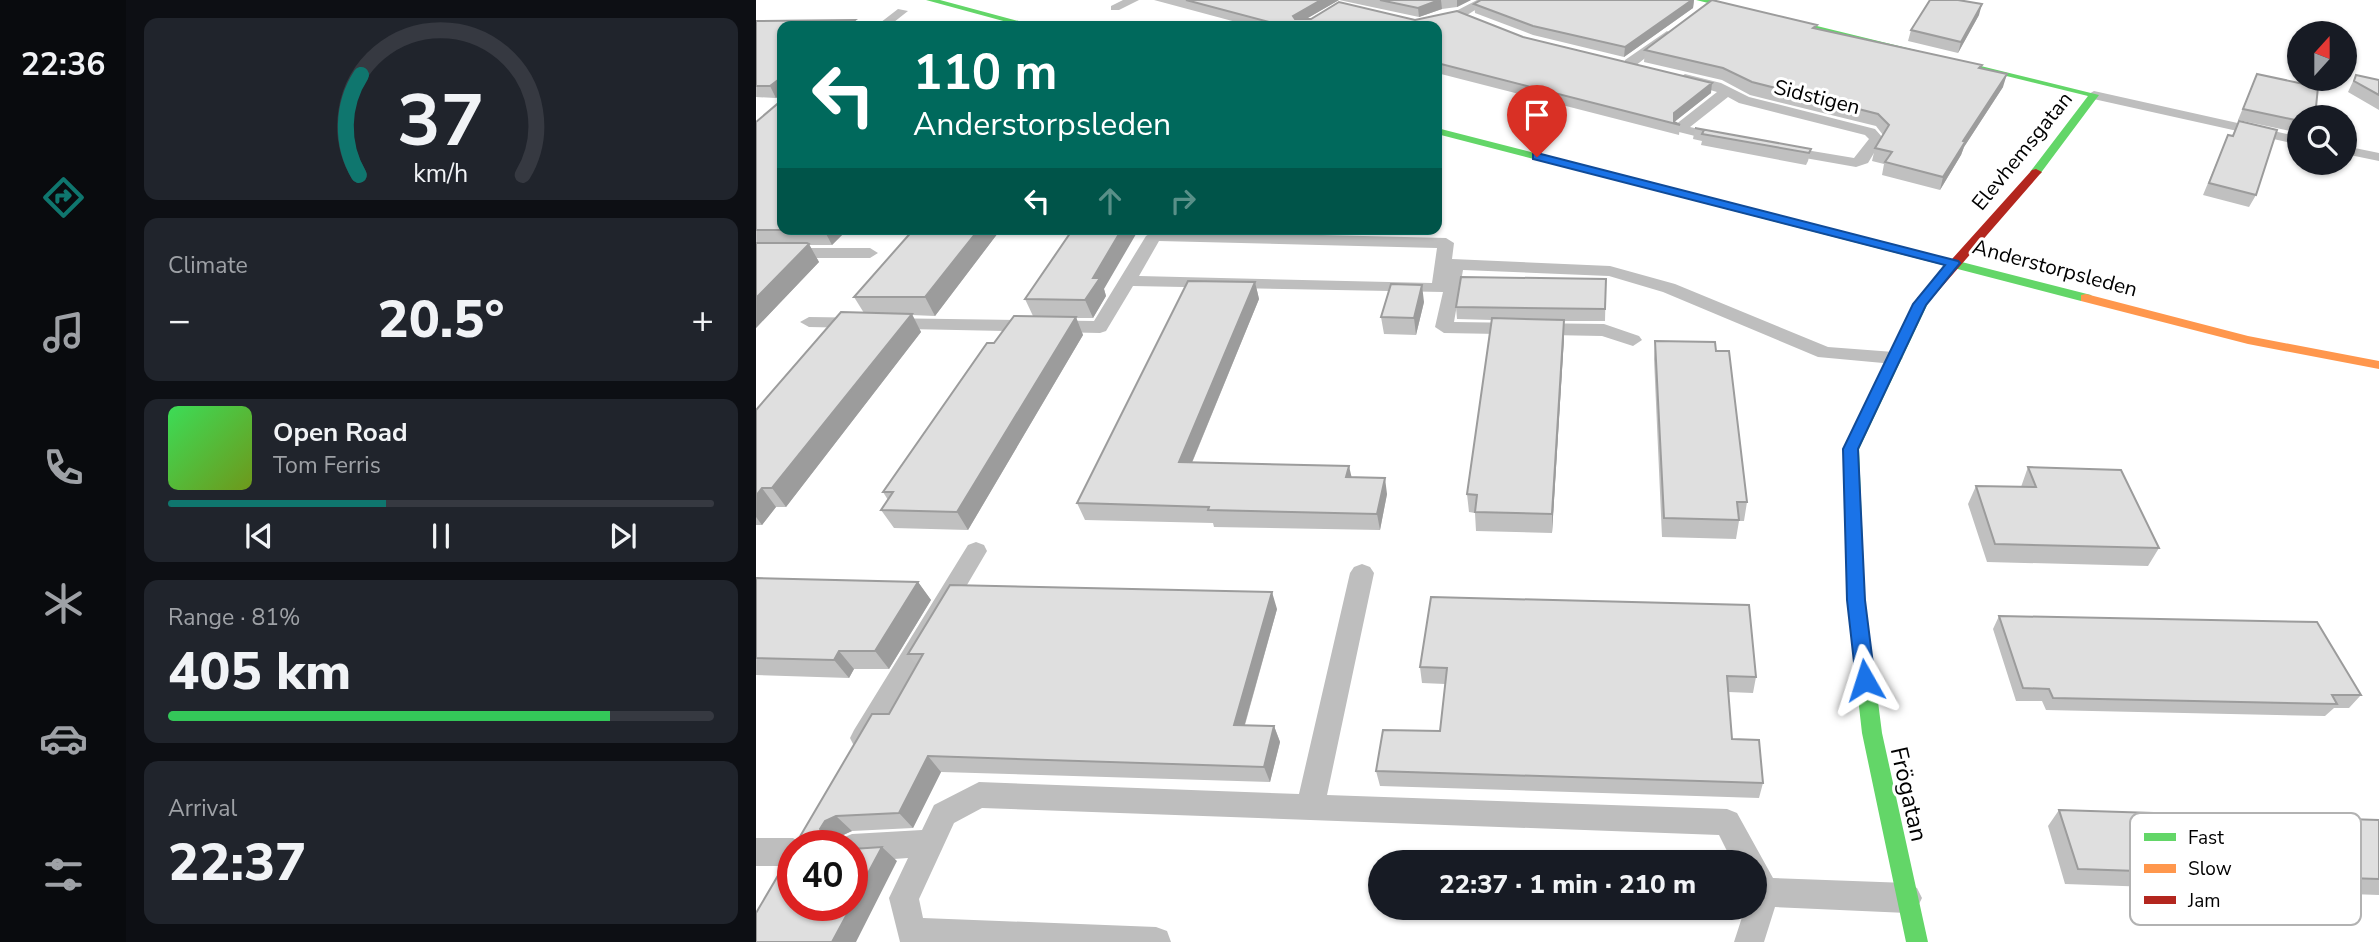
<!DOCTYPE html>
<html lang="en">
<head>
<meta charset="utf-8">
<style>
  :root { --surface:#171b24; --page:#20242c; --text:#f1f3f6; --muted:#9ea1a6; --line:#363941; --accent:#0f766e }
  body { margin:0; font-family:"Nunito Sans",sans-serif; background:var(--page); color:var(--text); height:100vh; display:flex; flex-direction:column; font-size:26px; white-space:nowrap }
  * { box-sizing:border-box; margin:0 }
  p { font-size:23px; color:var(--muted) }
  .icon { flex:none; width:38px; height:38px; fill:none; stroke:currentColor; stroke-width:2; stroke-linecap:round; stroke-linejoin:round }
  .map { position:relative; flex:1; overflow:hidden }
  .details { display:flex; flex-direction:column; gap:18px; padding:18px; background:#0d0f14; width:630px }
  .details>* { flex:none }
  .hud { position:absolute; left:21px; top:21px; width:665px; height:214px; border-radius:14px; box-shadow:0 2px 5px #0004; background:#00695c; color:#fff; overflow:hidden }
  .needle { width:46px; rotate:21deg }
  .buttons { position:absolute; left:1531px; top:21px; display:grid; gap:14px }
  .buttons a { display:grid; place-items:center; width:70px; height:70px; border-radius:50%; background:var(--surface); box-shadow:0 2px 5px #0004; font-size:35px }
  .speed { position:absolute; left:21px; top:830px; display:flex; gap:14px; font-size:35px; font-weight:700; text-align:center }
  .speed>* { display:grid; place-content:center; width:91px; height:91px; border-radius:50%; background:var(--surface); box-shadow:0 2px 5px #0004; line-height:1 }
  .speed .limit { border:10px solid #d22; background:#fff; color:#111 }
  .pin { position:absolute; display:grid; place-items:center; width:60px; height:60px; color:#fff; margin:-72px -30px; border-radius:50% 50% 50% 0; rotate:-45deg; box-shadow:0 0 7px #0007 }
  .pin .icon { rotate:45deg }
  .me { position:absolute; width:77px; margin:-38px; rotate:354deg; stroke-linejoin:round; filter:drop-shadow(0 0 5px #0008) }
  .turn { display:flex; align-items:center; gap:24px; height:147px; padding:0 21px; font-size:32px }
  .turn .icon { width:91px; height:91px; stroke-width:2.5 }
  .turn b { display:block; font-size:49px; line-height:60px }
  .lanes { display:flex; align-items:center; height:66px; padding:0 21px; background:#0003; justify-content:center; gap:35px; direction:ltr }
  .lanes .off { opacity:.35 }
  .big { font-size:52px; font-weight:800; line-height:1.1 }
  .details .card { flex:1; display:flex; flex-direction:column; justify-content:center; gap:10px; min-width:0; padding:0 24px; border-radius:14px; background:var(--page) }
  .details .dial { align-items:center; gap:0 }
  .dial svg { height:182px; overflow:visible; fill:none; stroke:var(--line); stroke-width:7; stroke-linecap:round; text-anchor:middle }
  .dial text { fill:var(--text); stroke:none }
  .song { display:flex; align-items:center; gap:21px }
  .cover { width:84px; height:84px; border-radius:10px; background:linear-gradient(135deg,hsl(130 70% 55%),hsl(80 70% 35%)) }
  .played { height:7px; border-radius:4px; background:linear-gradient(90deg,var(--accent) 40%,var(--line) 40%) }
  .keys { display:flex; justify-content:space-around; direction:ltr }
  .heat { display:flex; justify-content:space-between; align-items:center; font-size:38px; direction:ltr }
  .charge { height:10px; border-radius:5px; background:linear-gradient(90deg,#34c759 81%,var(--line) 0) }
  .trip { position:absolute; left:612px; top:850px; width:399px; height:70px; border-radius:35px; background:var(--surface); box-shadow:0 2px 5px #0004; font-weight:800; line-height:70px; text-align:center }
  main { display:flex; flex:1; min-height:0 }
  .menu { display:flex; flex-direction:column; width:126px; justify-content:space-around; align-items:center; background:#090b0e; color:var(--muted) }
  .menu .icon { width:49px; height:49px }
  .menu .current { color:var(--accent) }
  .menu b { font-size:32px; color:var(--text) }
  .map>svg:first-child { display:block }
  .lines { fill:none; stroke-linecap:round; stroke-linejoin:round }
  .lane { fill:#bebebe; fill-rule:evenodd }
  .fast { fill:#63d668; fill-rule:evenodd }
  .slow { fill:#ff974d; fill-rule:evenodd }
  .jam { fill:#b3261e; fill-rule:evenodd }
  .wall { fill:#c0c0c0 }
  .shaded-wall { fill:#9c9c9c }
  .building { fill:#dfdfdf; stroke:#9c9c9c; stroke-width:2 }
  .route { fill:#1a73e8; stroke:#114b97; stroke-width:2 }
  .labels { text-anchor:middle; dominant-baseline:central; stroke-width:6; stroke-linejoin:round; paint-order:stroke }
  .far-street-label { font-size:21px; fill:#000; stroke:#fff }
  .street-label { font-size:24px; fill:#000; stroke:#fff }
  .key { fill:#fff; stroke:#b2b2b2; stroke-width:2 }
  .key-label { font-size:19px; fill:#000 }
</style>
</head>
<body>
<main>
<nav class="menu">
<b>22:36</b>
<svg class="icon current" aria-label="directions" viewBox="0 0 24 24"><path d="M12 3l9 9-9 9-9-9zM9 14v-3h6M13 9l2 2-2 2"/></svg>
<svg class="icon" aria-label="music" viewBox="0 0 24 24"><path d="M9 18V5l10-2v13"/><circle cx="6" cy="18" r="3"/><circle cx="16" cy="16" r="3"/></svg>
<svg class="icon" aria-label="phone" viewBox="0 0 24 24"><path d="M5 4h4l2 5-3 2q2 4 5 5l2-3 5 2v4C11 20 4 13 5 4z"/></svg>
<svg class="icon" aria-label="climate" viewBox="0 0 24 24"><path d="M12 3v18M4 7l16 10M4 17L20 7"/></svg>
<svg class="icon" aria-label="car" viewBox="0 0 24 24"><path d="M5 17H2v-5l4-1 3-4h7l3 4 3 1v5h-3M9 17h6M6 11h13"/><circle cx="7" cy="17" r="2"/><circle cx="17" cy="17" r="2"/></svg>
<svg class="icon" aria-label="filters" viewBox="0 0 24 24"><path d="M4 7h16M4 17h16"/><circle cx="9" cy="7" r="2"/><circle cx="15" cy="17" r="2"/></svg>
</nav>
<section class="details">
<div class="card dial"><svg viewBox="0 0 100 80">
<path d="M14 69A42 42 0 1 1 86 69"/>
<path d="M14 69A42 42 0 0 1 15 25" stroke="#0f766e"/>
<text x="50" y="56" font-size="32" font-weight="700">37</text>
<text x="50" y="72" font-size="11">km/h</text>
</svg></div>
<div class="card"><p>Climate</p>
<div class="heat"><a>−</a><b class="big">20.5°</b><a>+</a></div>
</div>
<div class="card">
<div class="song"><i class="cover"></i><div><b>Open Road</b><p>Tom Ferris</p></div></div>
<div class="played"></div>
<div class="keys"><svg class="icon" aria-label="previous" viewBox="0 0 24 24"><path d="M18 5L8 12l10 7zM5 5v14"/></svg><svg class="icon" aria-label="pause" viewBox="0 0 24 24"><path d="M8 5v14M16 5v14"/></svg><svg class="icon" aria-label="next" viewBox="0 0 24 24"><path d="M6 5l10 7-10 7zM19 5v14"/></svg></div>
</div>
<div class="card"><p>Range · 81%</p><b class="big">405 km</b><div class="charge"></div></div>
<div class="card"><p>Arrival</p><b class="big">22:37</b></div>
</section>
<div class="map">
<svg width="1623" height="942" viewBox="0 0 1623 942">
  <rect width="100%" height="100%" fill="#fff"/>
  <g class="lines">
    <!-- lane -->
    <path class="lane" d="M367,0h16l-20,10h-8v-4z
      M721,0h14l-27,17h-8v-6z
      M142,9l10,2 -19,15h-13z
      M911,31l6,4 -2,3 -36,28h-10v-6z
      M929,74l36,9 28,14 126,32 8,9 -15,25 -12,4 -79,-14 -2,-3 2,-3 5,-1 72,12 15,-19 -4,-4 -126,-32 -11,-6 -38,30 38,9v6l-5,1 -48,-12v-6l42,-33 -37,-11 -2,-3z
      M1338,91l206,46v8l-211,-47 -2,-3z
      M1589,146l34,7v8l-34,-7z
      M398,231l292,7 8,5 -2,16 158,7 65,18 153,63 66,5 9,6 -9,6 -76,-7 -155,-65 -54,-16 -146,-6 -9,52 150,2 35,12 3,4 -9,6 -31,-10 -158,-3 -9,-6 8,-35 -310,-6 -27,45 -6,2 -291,-6 -9,-5 9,-5 285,4 52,-85zM403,241l278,7 -5,35 -293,-7z
      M0,248h114l8,5 -8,5h-114z
      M220,542l8,3 3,6 -115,195 -9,4 -9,-4 -4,-8 4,-8 114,-185z
      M606,564l8,3 4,6 -47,222 400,14 10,4 36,65 134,5 10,5 5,10 -5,10 -10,5 -132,-6 -11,35h-30l11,-34h10v-45h-22l-14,-28 -737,-27 -28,15 -35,76 4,19 233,9 11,4 4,11h-271l-11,-44 19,-40 -56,4v-17h-13l3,-7 10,-4 70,-4 12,-25 45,-23 320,12 51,-221 4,-6z
      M0,838h37l11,7h-11v21h-37z"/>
    <!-- fast -->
    <path class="fast" d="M170,0h14l97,26h-15z
      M940,0h15l388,95 -59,79 -4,1 -6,-3 58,-76z
      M681,128l654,167 2,3 -2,3h-10l-644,-167z
      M1166,297l7,4 -70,148 6,151 17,133 46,209h-22l-44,-209 -15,-133 -4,-151 72,-148z"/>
    <!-- slow -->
    <path class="slow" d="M1330,294l162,42 131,25v8l-131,-25 -167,-43v-6z"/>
    <!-- jam -->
    <path class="jam" d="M1280,169l6,3 -2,2 -113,130h-10v-6l115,-128z"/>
  </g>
  <!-- wall -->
  <path class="wall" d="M398,0h317l-14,7 -15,2 -23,8 -80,-17 -33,19 109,1 108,17 188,56 -37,29 6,3 -1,10 -242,-62v-47h-186z
    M725,0h213l-1,8 -69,49 -91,-22 -58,-22 -1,-9z
    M1223,15l-21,38 -50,-12 3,-11z
    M99,20l3,6h-76v67l-6,5 -20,-1v-76z
    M1060,29l165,39 22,19 -39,60 -3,8 -21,35 -58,-15 2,-11 -12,-3 3,-13 8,-13 -7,-9 -126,-31 -28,-15 -78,-18 1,-12z
    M1501,74l43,43v16l-62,-13z
    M1600,75l23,5v30l-31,-18z
    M1483,121l17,74 -7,12 -46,-12 25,-60 4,1z
    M0,122l92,107 -16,16h-23l10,17 -63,66z
    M939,128l116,21 -3,12 -2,4 -105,-20 1,-4 -9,-2z
    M158,229h87l-66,87 -23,-1 9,17 -135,175h-10l-14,18h-6v-115l108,-97 -10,-16z
    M850,279l-1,42h-41v17l-12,195 -76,-2 -1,-18 -6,-1 -2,-18 25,-174 -35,-1 -1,-12z
    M499,282l4,17 -67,164 160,14 35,17 -7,36 -166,-3 -1,-4 -128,-3 -8,-17z
    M348,289l2,7 -13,22h-17l7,17 -115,195 -74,-2 -13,-18 7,-10 -5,-8 111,-149 39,-27 -8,-17z
    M668,302l-8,33 -32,-1 -3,-17z
    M899,341l92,161 -3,19h-5l-3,18 -74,-2 -8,-178z
    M1272,467l131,81 -11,18 -161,-4 -19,-58 8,-18 45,1z
    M0,578l162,4 13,18 -42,69h-35l-5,9 -93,-3z
    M521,609l-32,116 29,1 6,16 -10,40 -329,-10 -28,56 -61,3 -11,5 -1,2 7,7h-52l94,-131 28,-49 -9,-11z
    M1243,616l362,79 -12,13h-15l-9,8 -279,-6 -4,-9h-26l-23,-72z
    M664,667l336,10 -3,16 -25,-1 4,47 31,44 -4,15 -379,-12 -4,-15 64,-40 5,-47 -23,-1z
    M1303,810l320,10v75l-314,-11 -17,-58z"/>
  <!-- shaded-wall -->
  <path class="shaded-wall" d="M565,0h18l-45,26 -1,-10z
    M683,0h2l1,9 -23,8 -1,-9z
    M701,0h14l-14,7z
    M936,0h2l-1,8 -69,49 1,-10z
    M1226,4l-3,11 -21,38 3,-11z
    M99,20l3,6h-11z
    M1251,74l-4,13 -39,60 -3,8 -21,35 3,-13 20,-36z
    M26,77v16l-6,5 -6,-12z
    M956,83l-1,10 -38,30 1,-10z
    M68,229h24l-16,16 -8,-15z
    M223,229h22l-66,87 -10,-19z
    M366,229h17l-35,60 2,7 -13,22 -8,-18 8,-22z
    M53,244l10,18 -63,66v-30z
    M499,282l4,17 -74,180 -6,-17z
    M666,285l2,17 -8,33 -2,-17z
    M156,314l9,18 -135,175 -14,-19z
    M320,317l7,18 -115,195 -11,-18z
    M808,320v18l-12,195v-19z
    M593,466l4,17 -7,-6z
    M629,478l2,16 -7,36 -3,-16z
    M6,488l14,19 -14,18 -6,-8v-21z
    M162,582l13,18 -42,69 -14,-18z
    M516,592l5,17 -37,132 -6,-16z
    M83,651l15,18 -5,9 -15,-18z
    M518,726l6,16 -10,40 -6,-15z
    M172,756l13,16 -28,56 -14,-15z
    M80,816l16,15 -11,5 -1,2 7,7h-14l-13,-16 5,-8z
    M126,847l15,14 -41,81h-24z"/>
  <!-- building -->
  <path class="building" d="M430,0h135l-28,16 2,3h16l28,-17 76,18 42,-9 66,26 189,46 -38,30v9l6,3 -243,-62v-37h-153z
    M624,0h59l-21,8z
    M725,0h211l-67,47 -92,-21 -59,-22z
    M956,0l105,25 -4,3 169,37 -3,3 28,6 -44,67 2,1 -22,35 -58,-15 7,-10 -17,-4 14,-23 -11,-11 -126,-32 -29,-14 -78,-18z
    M1174,0h28l24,4 -21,38 -50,-12z
    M99,20l-8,6h-65v51l-12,9h-14v-65z
    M1501,74l61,13 -3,30h-15v4l-57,-12z
    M1600,75l23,5v15l-25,-14z
    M26,100v129h42v1h-68v-108z
    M1483,121l38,9 -21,65 -47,-12 19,-48 5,1z
    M939,128l116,21 -2,4 -107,-19 2,-4z
    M158,229h65l-54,68h-71z
    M317,229h49l-29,49h7l-15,22 -60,-1z
    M0,243h51l2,1 -53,54z
    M705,277l145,2 -1,30 -149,-2z
    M432,281l67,1 -76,180 170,4 -3,11 39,1 -8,36 -169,-4 1,-3 -132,-4z
    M635,284l31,1 -8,33 -33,-1z
    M85,312l71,2 -140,174h-10l-6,8v-86z
    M258,316l62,1 -119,195 -76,-2 12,-18h-10l104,-149h7z
    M736,318l72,2 -12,194 -77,-2 2,-17 -10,-1z
    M899,341l60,1 1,9h13l18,151h-10l2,18 -75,-2z
    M1272,467l93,3 38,78 -164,-4 -19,-58 60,1z
    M0,578l162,4 -43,69h-36l-5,9 -78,-2z
    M194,585l322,7 -38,133 40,1 -10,41 -336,-11 -29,57 -63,3 -11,5 -5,8 3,4h10v12h-38l77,-131h17l34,-60h-15z
    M675,597l318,8 7,72 -29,-1 5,63 27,1 4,43 -387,-12 7,-41 57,1 7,-63 -27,-1z
    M1243,616l318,6 44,73h-29l5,9 -284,-6 -4,-9 -26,-1z
    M1303,810l320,10v59l-301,-10z
    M126,847l-30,56v-54z
    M37,850v55h59l-20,37h-76v-29z"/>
  <!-- route -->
  <path class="route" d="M781,153l421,108 2,2 -34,42 -68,144 7,151 10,80 -3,6 -7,2 -6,-2 -3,-6 -9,-80 -4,-151 70,-145 32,-39 -412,-106v-5z"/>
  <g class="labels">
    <!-- far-street labels -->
    <g class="far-street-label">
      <text transform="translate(1061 97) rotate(14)">Sidstigen</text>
      <text transform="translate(1266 151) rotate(-51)">Elevhemsgatan</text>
      <text transform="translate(1299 268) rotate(15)">Anderstorpsleden</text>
    </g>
    <!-- street labels -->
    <g class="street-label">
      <text transform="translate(1153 794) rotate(77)">Frögatan</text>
    </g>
  </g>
  <!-- legend -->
  <rect x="1374" y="813" width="231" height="112" rx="10" class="key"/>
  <rect x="1388" y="833" width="32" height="8" fill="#63d668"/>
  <rect x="1388" y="864" width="32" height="9" fill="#ff974d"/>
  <rect x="1388" y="896" width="32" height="8" fill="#b3261e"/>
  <g class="key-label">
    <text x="1432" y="844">Fast</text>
    <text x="1432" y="875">Slow</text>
    <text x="1432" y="907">Jam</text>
  </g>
</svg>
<div class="buttons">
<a><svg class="needle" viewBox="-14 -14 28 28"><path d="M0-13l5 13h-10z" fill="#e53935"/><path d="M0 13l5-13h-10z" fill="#9ea1a6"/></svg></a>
<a><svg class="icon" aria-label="search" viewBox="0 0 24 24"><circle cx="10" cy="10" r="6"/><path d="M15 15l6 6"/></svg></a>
</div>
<div class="speed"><div class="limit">40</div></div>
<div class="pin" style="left:781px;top:157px;background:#d93025"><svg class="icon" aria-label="arrive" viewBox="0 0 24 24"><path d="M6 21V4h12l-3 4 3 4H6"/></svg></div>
<svg class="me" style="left:1109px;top:680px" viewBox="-20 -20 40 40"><path d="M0-17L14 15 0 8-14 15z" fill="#1a73e8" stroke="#fff" stroke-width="4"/></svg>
<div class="trip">22:37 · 1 min · 210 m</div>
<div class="hud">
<div class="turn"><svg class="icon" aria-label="left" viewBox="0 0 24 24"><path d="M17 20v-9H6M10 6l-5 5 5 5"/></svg><div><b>110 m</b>Anderstorpsleden</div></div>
<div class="lanes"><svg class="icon" aria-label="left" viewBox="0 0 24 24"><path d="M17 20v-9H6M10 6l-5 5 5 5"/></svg><svg class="icon off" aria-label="ahead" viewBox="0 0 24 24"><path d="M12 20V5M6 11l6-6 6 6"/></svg><svg class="icon off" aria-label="right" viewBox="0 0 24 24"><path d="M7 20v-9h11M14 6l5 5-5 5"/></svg></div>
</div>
</div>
</main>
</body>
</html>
